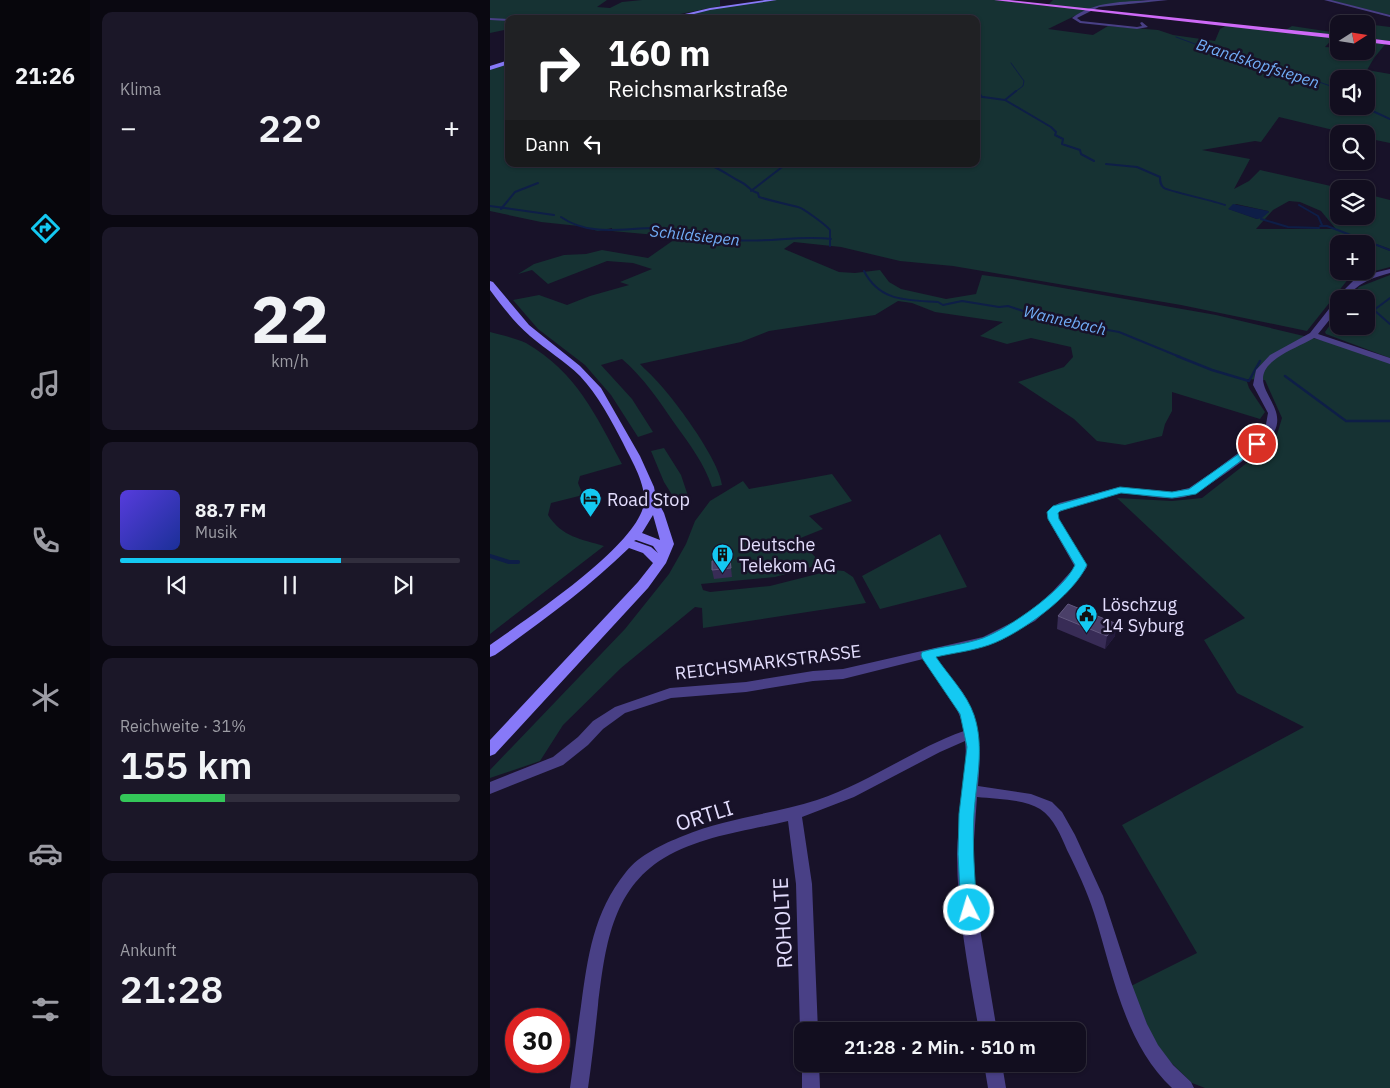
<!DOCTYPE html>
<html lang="de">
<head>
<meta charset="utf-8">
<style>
  :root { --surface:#120e1f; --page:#1b1728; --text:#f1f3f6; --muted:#9c9ca4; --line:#312e3d; --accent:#14c9f2 }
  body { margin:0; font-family:"IBM Plex Sans",sans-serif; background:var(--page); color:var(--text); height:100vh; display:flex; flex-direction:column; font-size:19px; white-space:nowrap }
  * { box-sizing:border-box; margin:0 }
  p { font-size:16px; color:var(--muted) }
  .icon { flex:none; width:28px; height:28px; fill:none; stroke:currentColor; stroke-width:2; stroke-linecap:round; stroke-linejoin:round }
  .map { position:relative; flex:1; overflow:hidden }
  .side { display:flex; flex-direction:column; gap:12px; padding:12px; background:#0a0811; width:400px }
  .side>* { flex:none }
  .banner { position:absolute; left:15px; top:15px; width:475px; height:152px; border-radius:10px; box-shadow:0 1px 4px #0004,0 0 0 1px var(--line); background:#202124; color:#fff; overflow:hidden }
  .needle { width:32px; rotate:78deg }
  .tools { position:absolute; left:840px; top:15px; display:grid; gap:10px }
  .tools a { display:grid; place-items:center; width:45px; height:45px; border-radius:10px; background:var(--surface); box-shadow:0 1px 4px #0004,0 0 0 1px var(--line); font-size:25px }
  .speed { position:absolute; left:15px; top:1008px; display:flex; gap:10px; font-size:25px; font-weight:700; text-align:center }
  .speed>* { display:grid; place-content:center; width:65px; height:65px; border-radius:50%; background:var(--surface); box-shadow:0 1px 4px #0004,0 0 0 1px var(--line); line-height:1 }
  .speed .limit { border:8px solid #d22; background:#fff; color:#111 }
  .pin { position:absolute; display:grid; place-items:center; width:42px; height:42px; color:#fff; margin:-21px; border:2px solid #fff; border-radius:50%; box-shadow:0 1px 5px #0007 }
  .me { position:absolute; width:55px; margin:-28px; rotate:355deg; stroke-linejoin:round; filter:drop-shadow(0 0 4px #0008) }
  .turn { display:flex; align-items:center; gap:18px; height:105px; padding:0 20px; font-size:22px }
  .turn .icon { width:65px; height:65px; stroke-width:2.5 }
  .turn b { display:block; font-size:35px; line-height:42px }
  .then { display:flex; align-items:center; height:48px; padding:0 20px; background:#0003; gap:10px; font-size:19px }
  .big { font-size:38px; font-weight:600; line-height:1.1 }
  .side .widget { flex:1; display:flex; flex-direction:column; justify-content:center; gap:8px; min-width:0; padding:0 18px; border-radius:10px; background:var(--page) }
  .side .dial { align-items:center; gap:0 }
  .dial b { font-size:65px; line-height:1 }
  .song { display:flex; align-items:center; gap:15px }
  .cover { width:60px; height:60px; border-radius:8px; background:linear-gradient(135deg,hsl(250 70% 55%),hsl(230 70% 35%)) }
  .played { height:5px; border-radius:2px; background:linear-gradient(90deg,var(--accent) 65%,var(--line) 65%) }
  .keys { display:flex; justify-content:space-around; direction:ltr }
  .heat { display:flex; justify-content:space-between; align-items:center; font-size:28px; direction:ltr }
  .charge { height:8px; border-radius:4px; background:linear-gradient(90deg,#34c759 31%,var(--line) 0) }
  .trip { position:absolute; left:304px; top:1022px; width:292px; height:50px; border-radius:10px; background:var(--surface); box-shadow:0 1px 4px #0004,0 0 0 1px var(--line); font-weight:600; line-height:50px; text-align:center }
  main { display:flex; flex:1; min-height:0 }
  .tabs { display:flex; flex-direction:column; width:90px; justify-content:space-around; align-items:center; background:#07060c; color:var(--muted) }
  .tabs .icon { width:35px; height:35px }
  .tabs .current { color:var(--accent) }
  .tabs b { font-size:22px; color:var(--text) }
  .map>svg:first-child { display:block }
  .green { fill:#163233; fill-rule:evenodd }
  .water { fill:#0e1e47 }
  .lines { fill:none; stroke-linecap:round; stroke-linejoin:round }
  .stream-far3 { stroke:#0e1e47; stroke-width:1 }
  .stream-far2 { stroke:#0e1e47; stroke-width:2 }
  .stream-far1 { stroke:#0e1e47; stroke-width:2.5 }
  .stream { stroke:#0e1e47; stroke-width:4 }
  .street { fill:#494086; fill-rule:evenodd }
  .secondary { fill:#8779f8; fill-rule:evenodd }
  .primary { fill:#ce6af7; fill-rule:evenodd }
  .wall { fill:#382c56 }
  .shaded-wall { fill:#231a3c }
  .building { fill:#4a3f68; stroke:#62587f }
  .route { fill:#14c9f2; stroke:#0d839d }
  .labels { text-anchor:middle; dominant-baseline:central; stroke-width:5; stroke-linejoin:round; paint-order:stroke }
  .far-water-label { font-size:16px; font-style:italic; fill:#71adf7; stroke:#181229 }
  .poi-label { font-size:18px; fill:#e3ddfd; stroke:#181229; text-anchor:start }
  .street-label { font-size:18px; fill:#e3ddfd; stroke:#181229 }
  .near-street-label { font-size:21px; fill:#e3ddfd; stroke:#181229 }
</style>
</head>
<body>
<main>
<nav class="tabs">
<b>21:26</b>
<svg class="icon current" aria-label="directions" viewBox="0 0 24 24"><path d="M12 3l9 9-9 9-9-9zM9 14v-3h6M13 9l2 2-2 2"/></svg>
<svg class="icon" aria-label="music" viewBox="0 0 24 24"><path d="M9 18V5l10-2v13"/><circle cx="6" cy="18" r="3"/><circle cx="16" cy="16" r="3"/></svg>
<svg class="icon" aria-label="phone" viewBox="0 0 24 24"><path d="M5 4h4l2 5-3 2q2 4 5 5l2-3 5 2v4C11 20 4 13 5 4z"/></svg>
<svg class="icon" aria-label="climate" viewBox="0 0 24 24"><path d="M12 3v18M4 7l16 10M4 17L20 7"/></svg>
<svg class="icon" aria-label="car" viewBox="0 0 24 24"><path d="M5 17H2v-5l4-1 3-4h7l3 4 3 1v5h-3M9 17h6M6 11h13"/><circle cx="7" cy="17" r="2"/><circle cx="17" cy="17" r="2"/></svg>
<svg class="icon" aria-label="filters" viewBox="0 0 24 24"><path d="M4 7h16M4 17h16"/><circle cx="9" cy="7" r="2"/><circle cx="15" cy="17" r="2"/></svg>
</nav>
<section class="side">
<div class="widget"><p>Klima</p>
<div class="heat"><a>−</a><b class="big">22°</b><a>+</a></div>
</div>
<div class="widget dial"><b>22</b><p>km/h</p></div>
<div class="widget">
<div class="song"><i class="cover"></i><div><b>88.7 FM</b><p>Musik</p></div></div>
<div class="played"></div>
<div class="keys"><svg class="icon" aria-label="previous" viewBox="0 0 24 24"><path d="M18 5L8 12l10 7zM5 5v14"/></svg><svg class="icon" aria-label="pause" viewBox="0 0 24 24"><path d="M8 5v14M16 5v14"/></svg><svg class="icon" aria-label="next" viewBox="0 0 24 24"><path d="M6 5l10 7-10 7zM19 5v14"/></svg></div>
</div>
<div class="widget"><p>Reichweite · 31%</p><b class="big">155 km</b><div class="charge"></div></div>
<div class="widget"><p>Ankunft</p><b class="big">21:28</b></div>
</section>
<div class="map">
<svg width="900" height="1088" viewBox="0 0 900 1088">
  <rect width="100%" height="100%" fill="#181229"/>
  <!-- green -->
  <path class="green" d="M0,0h117l-10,7 13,1 12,-6 20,-2h78v6l-50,10 -77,-2 -2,5h-82v10l-19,4z
    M285,0h221l51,6 6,-6h86l13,2 -59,5 -45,22 45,6 15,-9 50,4 15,5 42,6 5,-12 7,-4 57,6 8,-5 46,7 -13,14 14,1v3h27v-11l21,2 -13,16 -7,12 23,4v69l-24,-5v-4h-16l-71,-17 -18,25 -6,-1 -53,9 48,9 -16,30 15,-8 11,-11 84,19h-5v27h27v-22l24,6v49l-47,-17 47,19v16l-41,11 -42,53 -126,-26 -228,-39 -53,-5 -59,-14 -47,-5 -10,7 55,23 16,1 25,-3 9,12 12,7 45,10 30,-5 6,-19 30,4 204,36 109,26 65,22v725h-185l-13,-5 -35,-34 -26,-63 66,-33 -75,-128 182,-98 -67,-34 -33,-53 41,-22 -128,-120 55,3 30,-3 73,-57 7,-23 -17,-38 -19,-1 3,9 16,24 -5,7 -88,-27v19l-7,13 -3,12 -37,9 -28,-4 -23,-22 -56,-37 46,-15 9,-10 -2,-10 -40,-9 -24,6 -27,-8 23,-14 -68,-10 -23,-9 -14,-2 -23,14 -106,16 -28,11 -101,22c4,5 10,9 14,14 19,19 65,81 68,107l-10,2c-8,-24 -22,-42 -37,-63 -16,-23 -31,-46 -53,-65l-21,6 31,34 21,33 -15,5 -27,-42 -26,-30 -47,-36 -25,-29 26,-5 28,10 23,-9 39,-11 -9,-3 32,-13 -19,-6 -26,-2 -59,23 -16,-14 -14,4 16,-10 30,-9 22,-1 16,-4 46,8 30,-21 -66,-6v-3l-14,3 -19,-5 -38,-4 -51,-11v-143l19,-6v102h467v-145h-310l44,-10zM849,79h27v27h-27zM799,201l11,1 21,9 15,18h-80l17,-19zM746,204l32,7 1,1 -12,7 -28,-10zM849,244h27v27h-27z
    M839,0h61v15z
    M876,24l24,3v14l-24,-3z
    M900,275v83l-64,-24 -1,-2 14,-20v14h27v-27h-17l10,-12z
    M0,332c11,3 26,6 36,11 51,30 69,71 96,121l-42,12 -2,7 5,12 -32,8 -3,12c14,22 33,24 56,31l-114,88z
    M174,448l17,27 7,21 -14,2 -10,-16 -13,-31z
    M342,474l20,27 -43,15 14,13 -25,10 24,25 -47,13 -74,7 2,6 7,2 60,-6 63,-16 11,1 9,6 13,26 -163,25 -1,-20 -7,-1 -74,61 -58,57 -23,36 -50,17v-8l135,-141 44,-55 17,-30 9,-23 15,-20 33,-20 6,8z
    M450,534l27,53 -87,22 -18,-33z"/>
  <!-- water -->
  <path class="water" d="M743,204l35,7 1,1 -7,6 -5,1 -29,-10z"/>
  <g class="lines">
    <!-- stream-far3 -->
    <path class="stream-far3" d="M686,37l19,7 24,3 120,42
      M521,63l13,18 -1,5 -8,6
      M486,89l2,3"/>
    <!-- stream-far2 -->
    <path class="stream-far2" d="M488,91l4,6
      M486,96l29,4 46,27 5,5 -1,3 8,4 -1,5 18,6 1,4 13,7
      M515,100l11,-9
      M872,106l28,13
      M218,164c12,5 22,12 33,18 7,3 9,9 17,11l1,4c13,4 26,7 39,10 5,1 28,18 32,23v16
      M616,164l31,3 23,10c0,4 0,8 4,11 4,3 51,13 61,17
      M261,191l35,-27
      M809,205l19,11 4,9
      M0,206l64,9
      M11,209l14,-17 23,-9
      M71,217c30,21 66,10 100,11 25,1 50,10 75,12 32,3 63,-5 95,-1
      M771,219l27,8 31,1
      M830,226h7l63,24
      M374,271c16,31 43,29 74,31l5,3 19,-4 37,6 9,-1 30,10 23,1 37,8 4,4 17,3 61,25
      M900,298l-16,12 16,14"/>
    <!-- stream-far1 -->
    <path class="stream-far1" d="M687,356l35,14 37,11 11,-20
      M795,376l61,45h44"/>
    <!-- stream -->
    <path class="stream" d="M0,556l19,6h9"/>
    <!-- street -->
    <path class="street" d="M661,0h17l-69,7 -22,11 4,3 56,6 5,-1 -2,-3 2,-1 6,5 -11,2 -57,-6 -8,-5c22,-17 52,-16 79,-18z
      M834,0h7l59,15v2z
      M0,18l19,1v2l-19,-1z
      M900,269v4c-19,5 -32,10 -45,26h-6v9l-21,26 72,24v6l-76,-26c-12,7 -26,12 -37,20 -37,26 13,45 -3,74 -7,14 -62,52 -77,60 -22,13 -51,2 -75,1 -13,0 -53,13 -64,20v6l29,48 -2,3 -24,27 -26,24 -45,23 -55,12c8,13 19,24 28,37 18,28 18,61 15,93l53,8 21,8 10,10 13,23 28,61 28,86 16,42 11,21 15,20 18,17 3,6h-22c-48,-45 -59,-115 -78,-175 -7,-22 -17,-43 -27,-63 -6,-14 -13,-32 -27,-41 -17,-10 -43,-10 -63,-12l-4,57 2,45 22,132h-18c-10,-58 -22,-118 -22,-177 1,-38 12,-75 8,-113l-25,11 -86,45 -52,20 10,67 6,147h-16v5l-2,-5 -4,-147 -8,-63c-41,10 -87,15 -124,37 -53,32 -59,91 -66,147 -3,28 -6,55 -10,83h-18c4,-27 7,-55 11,-82 7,-50 12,-93 45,-134 13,-17 37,-28 57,-36 42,-18 91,-22 134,-36 52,-17 96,-51 147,-69 -5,-29 -25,-48 -41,-72l-80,20 -30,2 -67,11 -75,6 -46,15 -22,16 -15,16 -25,20 -73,29v-12l63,-25 25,-20 15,-16 22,-14 55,-19 76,-6 67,-11 30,-2 140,-32 44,-22 26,-24 22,-24 -27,-48 -1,-7 12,-9 61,-16 52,5 17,-4 25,-17 39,-29 12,-12 3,-17 -15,-28 3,-15 14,-15 40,-22 34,-43 10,-10 11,-5z
      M312,1061v3h17l1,24h-18z
      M494,1064h18l4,24h-18z"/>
    <!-- secondary -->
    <path class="secondary" d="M275,0h12l-67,10 -36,9h-10l46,-11z
      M19,60v4l-19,6v-4z
      M0,281l3,1 36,43 51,41 21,22 39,68 14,31 2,11 8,15 10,31 -8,19 -18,25 -153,166 -5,2v-16l148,-158 15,-19 -10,-10 -14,-5c-41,40 -88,74 -134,107l-5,2v-12c35,-25 149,-100 154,-142 2,-20 -13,-43 -21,-60 -12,-23 -25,-48 -43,-67 -15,-15 -34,-26 -50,-40 -16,-14 -28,-30 -40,-46zM163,515l7,25 -18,-7zM146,540l17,6 5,7 -7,-6 -17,-6z"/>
    <!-- primary -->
    <path class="primary" d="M504,0h15l330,35v4z
      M876,38l24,3v4l-24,-3z"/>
  </g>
  <!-- wall -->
  <path class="wall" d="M241,568l1,9 -18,2 -2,-9z
    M568,616l57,20 -10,13 -48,-20z"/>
  <!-- shaded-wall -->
  <path class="shaded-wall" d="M627,624l-2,12 -10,13 2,-13z"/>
  <!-- building -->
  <path class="building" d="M240,560l1,8 -19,2v-9z
    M578,604l49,20 -10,12 -49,-20z"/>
  <!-- route -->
  <path class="route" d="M767,441l5,3 -1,2 -65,48 -24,4 -51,-5 -61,18 -2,2 1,6 28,46c-14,31 -67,69 -98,80 -17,6 -36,8 -53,12 12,18 31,37 38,58 11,32 2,66 0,99 -2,32 1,64 3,96l-2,5 -6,2 -6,-2 -2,-5 -3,-56 1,-40 8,-67 -7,-33 -38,-56 -1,-3 1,-3c20,-6 42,-7 61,-14 26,-10 80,-47 92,-73l-27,-46 -1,-7 6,-6 67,-19 52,5 17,-3z"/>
  <!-- icons -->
  <defs>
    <symbol id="hotel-pin" viewBox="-11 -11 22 30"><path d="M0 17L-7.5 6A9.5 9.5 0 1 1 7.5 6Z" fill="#14c9f2" stroke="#181229"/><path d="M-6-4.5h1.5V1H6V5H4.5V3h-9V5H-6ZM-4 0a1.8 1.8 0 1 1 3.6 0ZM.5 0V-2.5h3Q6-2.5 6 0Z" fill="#111"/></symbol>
    <symbol id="building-pin" viewBox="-11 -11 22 30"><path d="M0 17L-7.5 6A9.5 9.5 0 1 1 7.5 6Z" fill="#14c9f2" stroke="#181229"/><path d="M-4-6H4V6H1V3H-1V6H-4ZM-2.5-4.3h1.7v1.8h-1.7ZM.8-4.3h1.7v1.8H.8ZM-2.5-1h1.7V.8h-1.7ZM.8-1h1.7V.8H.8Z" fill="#111"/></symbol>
    <symbol id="civic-pin" viewBox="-11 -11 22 30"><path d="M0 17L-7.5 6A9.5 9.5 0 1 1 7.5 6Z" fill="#14c9f2" stroke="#181229"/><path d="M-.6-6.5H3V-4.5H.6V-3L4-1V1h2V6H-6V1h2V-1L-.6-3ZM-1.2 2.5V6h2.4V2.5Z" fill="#111"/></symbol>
  </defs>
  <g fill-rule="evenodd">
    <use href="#hotel-pin" x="88" y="486" width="25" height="34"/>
    <use href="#building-pin" x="220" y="542" width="25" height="34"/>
    <use href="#civic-pin" x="584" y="602" width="25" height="34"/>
  </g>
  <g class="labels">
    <!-- far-water labels -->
    <g class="far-water-label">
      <text transform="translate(768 63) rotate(18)">Brandskopfsiepen</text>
      <text transform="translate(205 235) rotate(6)">Schildsiepen</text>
      <text transform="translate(575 320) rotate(13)">Wannebach</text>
    </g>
    <!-- poi labels -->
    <g class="poi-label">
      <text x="117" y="499">Road Stop</text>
      <text x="249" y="544">Deutsche<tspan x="249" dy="21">Telekom AG</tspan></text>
      <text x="612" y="604">Löschzug<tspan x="612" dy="21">14 Syburg</tspan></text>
    </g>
    <!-- street labels -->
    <g class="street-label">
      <text transform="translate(278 662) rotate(-7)">REICHSMARKSTRASSE</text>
    </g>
    <!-- near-street labels -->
    <g class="near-street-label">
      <text transform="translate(214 815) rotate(-17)">ORTLI</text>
      <text transform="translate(292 923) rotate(-93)">ROHOLTE</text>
    </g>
  </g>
</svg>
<div class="tools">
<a><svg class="needle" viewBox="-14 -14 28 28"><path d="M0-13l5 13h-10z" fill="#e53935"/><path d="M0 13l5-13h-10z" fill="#9c9ca4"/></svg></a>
<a><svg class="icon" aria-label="sound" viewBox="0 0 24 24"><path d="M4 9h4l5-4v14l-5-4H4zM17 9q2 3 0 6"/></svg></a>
<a><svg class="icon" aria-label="search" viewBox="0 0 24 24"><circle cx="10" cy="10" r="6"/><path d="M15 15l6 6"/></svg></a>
<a><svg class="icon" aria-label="layers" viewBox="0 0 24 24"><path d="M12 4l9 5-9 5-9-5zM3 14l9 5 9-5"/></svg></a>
<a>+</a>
<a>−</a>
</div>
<div class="speed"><div class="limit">30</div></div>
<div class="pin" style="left:767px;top:444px;background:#d93025"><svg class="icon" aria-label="arrive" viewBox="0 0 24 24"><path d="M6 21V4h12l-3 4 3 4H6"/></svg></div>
<svg class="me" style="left:479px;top:910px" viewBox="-20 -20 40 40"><circle r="17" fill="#14c9f2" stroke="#fff" stroke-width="3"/><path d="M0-11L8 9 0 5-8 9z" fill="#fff"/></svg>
<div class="trip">21:28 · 2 Min. · 510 m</div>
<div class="banner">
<div class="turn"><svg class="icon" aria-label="right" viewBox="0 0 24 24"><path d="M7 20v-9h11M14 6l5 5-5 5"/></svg><div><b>160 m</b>Reichsmarkstraße</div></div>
<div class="then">Dann<svg class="icon" aria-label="left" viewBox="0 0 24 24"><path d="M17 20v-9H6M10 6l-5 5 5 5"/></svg></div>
</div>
</div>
</main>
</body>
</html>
